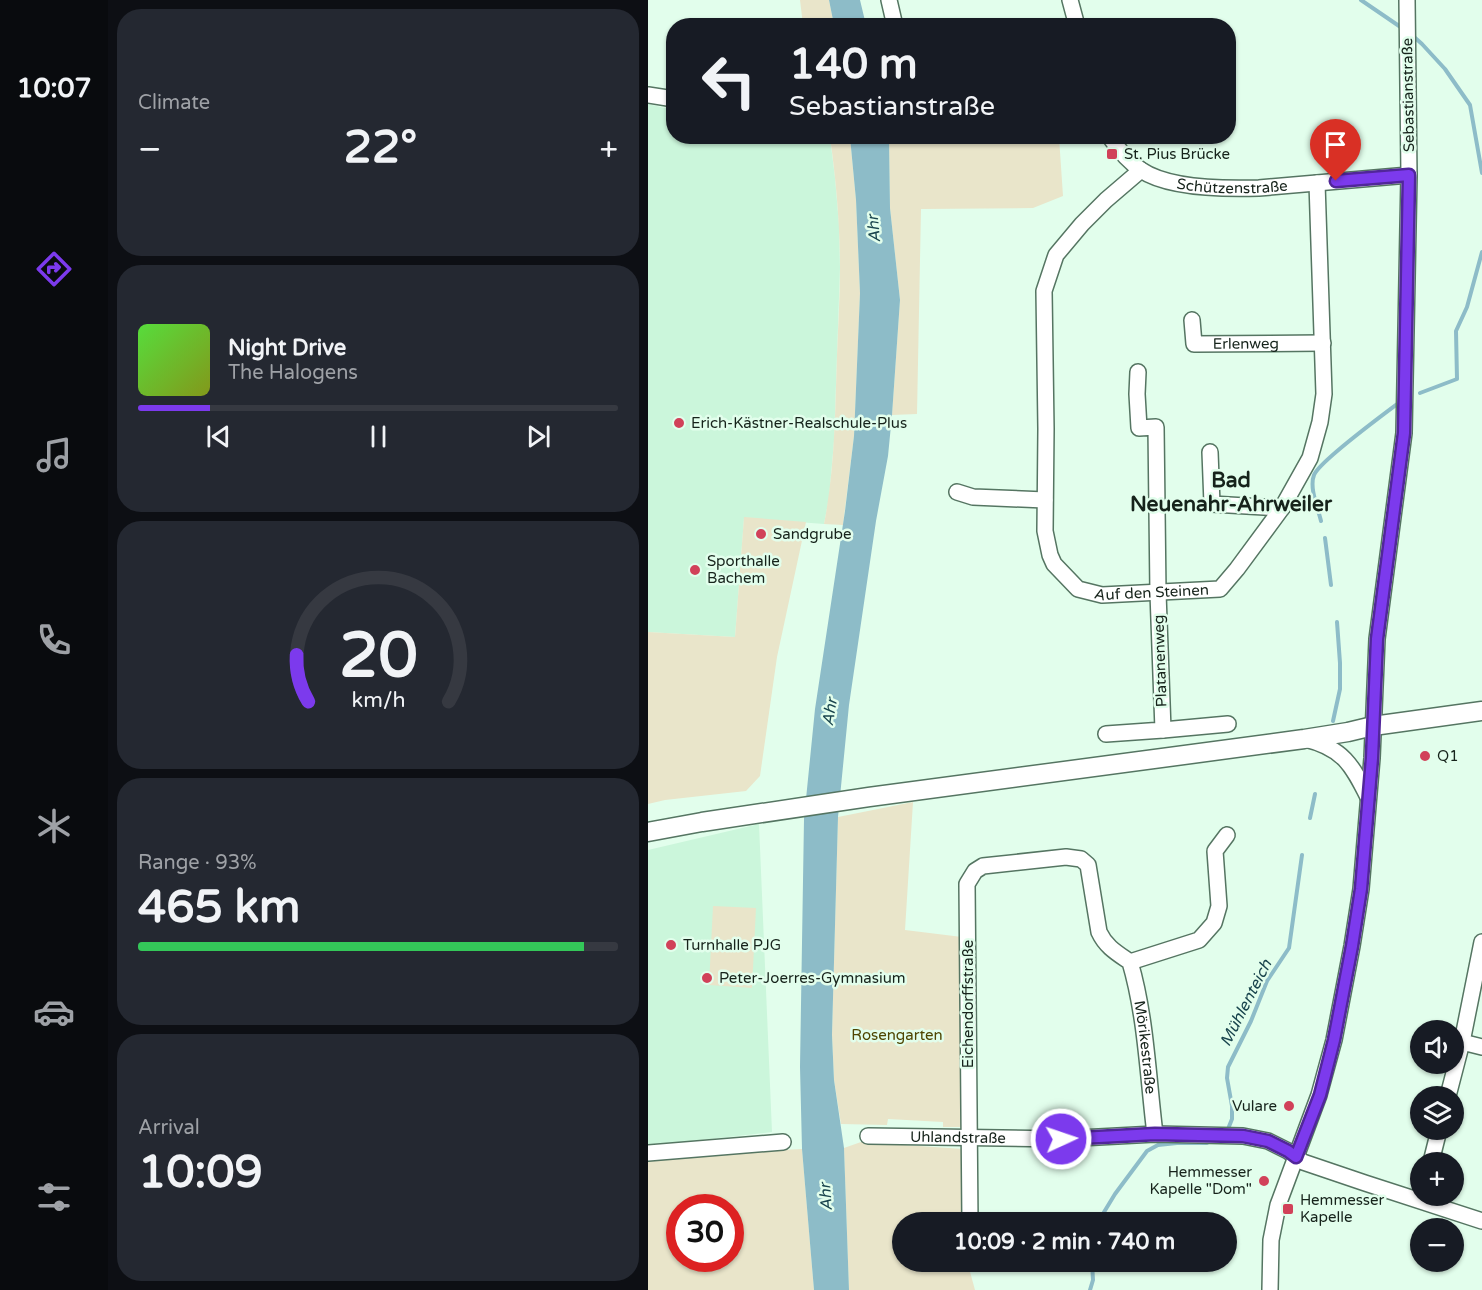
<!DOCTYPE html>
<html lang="en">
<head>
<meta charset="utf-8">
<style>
  :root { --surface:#171b24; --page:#242831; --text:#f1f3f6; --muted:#9ea1a6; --line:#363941; --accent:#7c3aed }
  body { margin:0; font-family:"Varela Round",sans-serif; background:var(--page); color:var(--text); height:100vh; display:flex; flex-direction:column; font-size:22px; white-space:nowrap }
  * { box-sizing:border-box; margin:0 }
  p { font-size:20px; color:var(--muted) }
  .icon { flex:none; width:33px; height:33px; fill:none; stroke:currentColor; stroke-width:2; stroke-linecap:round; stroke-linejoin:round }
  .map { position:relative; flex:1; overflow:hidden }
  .details { display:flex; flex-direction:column; gap:9px; padding:9px; background:#0d0f14; width:540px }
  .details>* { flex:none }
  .guide { position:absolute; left:18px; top:18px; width:570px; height:126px; border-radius:24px; box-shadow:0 2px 4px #0004; background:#171b24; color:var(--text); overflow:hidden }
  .fabs { position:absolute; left:762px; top:1020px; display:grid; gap:12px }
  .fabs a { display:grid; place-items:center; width:54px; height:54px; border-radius:50%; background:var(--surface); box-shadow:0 2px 4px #0004; font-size:30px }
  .speed { position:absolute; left:18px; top:1194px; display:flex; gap:12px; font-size:30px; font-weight:700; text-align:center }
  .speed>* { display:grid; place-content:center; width:78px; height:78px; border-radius:50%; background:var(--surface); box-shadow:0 2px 4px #0004; line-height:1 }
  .speed .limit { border:9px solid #d22; background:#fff; color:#111 }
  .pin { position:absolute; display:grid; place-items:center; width:51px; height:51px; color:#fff; margin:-62px -26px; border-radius:50% 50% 50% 0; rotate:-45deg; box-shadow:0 0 6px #0007 }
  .pin .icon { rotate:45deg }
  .me { position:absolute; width:66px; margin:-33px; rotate:87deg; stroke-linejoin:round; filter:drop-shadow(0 0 4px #0008) }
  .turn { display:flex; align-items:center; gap:21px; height:126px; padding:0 24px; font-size:27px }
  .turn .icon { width:78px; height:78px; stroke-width:2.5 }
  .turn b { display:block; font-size:42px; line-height:51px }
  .big { font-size:45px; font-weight:700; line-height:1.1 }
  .details .tile { flex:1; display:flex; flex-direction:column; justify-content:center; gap:9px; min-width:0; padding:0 21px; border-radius:24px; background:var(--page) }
  .details .dial { align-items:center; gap:0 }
  .dial svg { height:156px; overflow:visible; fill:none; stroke:var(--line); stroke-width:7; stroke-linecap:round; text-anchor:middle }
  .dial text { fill:var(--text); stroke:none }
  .song { display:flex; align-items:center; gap:18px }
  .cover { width:72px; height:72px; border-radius:9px; background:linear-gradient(135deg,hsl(110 70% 55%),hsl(70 70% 35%)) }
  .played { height:6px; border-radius:3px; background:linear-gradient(90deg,var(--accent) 15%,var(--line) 15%) }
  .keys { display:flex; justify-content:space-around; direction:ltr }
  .heat { display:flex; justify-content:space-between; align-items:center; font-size:33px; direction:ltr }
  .charge { height:9px; border-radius:4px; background:linear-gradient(90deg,#34c759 93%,var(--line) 0) }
  .trip { position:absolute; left:244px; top:1212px; width:345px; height:60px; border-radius:30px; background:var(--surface); box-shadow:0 2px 4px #0004; font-weight:700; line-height:60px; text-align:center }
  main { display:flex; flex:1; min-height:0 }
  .tabs { display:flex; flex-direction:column; width:108px; justify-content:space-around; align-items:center; background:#090b0e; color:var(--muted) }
  .tabs .icon { width:42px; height:42px }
  .tabs .selected { color:var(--accent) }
  .tabs b { font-size:27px; color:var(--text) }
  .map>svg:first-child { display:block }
  .built { fill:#cbf6db }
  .green { fill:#e9e5ca; fill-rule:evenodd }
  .water { fill:#8dbcc8 }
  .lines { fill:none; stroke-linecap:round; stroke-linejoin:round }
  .stream { stroke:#8dbcc8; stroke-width:4 }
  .minor-casing { stroke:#557562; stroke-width:18 }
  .major-casing { stroke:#557562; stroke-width:21 }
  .minor { stroke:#fff; stroke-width:15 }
  .major { stroke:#fff; stroke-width:18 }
  .route-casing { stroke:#51269a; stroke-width:15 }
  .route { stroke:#7c3aed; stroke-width:10 }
  .poi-dot { fill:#d14159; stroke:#e2feec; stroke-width:2 }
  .labels { text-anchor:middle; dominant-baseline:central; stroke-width:5; stroke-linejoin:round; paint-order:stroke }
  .street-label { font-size:15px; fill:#16231b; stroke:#e2feec }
  .poi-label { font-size:15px; fill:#16231b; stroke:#e2feec; text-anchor:start }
  .park-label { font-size:15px; fill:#4e4500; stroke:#e2feec }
  .water-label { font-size:16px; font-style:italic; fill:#19444d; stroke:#e2feec }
  .district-label { font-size:21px; font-weight:bold; fill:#16231b; stroke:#e2feec }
</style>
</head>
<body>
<main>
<nav class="tabs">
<b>10:07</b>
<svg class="icon selected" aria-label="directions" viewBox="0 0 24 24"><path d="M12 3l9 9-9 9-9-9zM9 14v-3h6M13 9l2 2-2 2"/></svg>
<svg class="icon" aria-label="music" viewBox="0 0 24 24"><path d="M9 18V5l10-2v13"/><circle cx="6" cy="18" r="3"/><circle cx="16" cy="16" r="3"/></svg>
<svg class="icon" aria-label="phone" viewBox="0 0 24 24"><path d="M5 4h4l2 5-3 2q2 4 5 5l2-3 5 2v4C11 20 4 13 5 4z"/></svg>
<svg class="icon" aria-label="climate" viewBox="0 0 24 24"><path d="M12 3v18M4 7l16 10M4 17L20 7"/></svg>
<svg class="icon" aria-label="car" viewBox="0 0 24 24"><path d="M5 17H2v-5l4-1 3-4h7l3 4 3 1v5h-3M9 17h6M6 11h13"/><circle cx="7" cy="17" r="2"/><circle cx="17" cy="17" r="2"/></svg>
<svg class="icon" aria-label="filters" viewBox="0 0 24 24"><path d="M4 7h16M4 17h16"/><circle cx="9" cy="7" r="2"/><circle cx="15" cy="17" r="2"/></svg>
</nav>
<section class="details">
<div class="tile"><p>Climate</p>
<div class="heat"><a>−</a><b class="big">22°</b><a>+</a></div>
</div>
<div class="tile">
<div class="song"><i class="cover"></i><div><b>Night Drive</b><p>The Halogens</p></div></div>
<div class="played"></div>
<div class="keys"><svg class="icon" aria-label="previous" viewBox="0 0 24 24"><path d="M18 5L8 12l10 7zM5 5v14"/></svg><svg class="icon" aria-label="pause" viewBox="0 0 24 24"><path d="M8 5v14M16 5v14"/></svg><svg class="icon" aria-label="next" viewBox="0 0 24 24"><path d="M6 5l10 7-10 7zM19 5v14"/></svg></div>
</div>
<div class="tile dial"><svg viewBox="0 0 100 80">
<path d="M14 69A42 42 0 1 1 86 69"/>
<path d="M14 69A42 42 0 0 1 8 45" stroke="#7c3aed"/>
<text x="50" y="56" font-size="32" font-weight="700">20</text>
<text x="50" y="72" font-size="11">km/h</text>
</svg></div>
<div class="tile"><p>Range · 93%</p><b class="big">465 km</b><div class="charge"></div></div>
<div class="tile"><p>Arrival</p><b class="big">10:09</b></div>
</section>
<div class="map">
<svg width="834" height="1290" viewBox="0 0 834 1290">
  <rect width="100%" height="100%" fill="#e2feec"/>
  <!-- built -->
  <path class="built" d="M0,104l25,6 1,26 156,1 5,41 4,47 1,43 -6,173 -5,57 -5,26 -80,-6 -9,119 -87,-5z
    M111,824l13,308 -124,14v-296z"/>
  <!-- green -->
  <path class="green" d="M152,0h29l5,25h-31z
    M182,137h20l6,63 4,93 -6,143 -11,89 -19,-1c11,-56 11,-112 13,-169 1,-29 3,-58 3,-86 0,-45 -4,-89 -10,-132z
    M241,137h170l4,59 -30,12 -112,1 -4,205 -25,1 8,-115 -10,-92z
    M96,517l62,5 -29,135 -17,119 -14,15 -81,9 -17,4v-172l87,5z
    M265,802l-8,128 57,7v190h-19v-5l-55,-3 -1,6 -46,-1 -7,-44 -2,-45 6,-218z
    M65,906l43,2 -4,80 -43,-3z
    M213,1142l102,7 4,73h-64v40h66v6l6,22h-126l-5,-142z
    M154,1149l12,141h-166v-133zM32,1208h50v50h-50z"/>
  <!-- water -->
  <path class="water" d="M181,0h31l6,25h-32z
    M202,137h39l1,71 10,92 -8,115 -4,41 -12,65 -27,184 -11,112 -6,218 2,45 10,68 5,142h-35l-12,-141 -2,-82 4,-248 11,-110 30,-198 9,-75 6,-143 -4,-93z"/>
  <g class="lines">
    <!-- stream -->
    <path class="stream" d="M713,0l41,28
      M765,36l9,8 23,25 25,36 12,68
      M772,393l37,-14 -1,-48 11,-24 15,-55
      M673,521c-3,-13 -12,-33 -7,-46 6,-14 70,-61 86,-73
      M677,538l6,47
      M685,721l7,-32v-26l-3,-41
      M662,818l5,-24
      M580,1129l4,-10v-13l-5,-28 1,-11 23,-46 16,-40 22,-33 13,-93
      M450,1222l17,-28 32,-43 11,-6 19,-2h30
      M442,1290l3,-10 -1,-18"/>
    <defs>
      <g id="minor">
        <path d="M241,0l6,26"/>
        <path d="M422,0l7,26"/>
        <path d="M0,95l26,4"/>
        <path id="s1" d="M461,136c9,13 20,26 32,34 28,19 86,19 118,18l150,-13"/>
        <path id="s2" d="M493,170l-35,30 -24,24 -26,31 -12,36 2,138 -1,102 5,24 4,9 24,25 24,6 118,-6 17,-20 45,-61 28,-50 10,-36 4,-28 -7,-211"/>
        <path id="s3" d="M544,320l2,24 129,-1"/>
        <path d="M562,452l2,52 70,4"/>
        <path d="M309,492l16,5 72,3"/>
        <path d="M515,730l65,-6"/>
        <path d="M458,734l57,-4 -5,-137 -2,-166 -17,1 -2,-34 1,-22"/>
        <path d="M657,739c38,9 47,26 63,58"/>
        <path d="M482,962l69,-22 15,-17 5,-17 -4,-55 12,-16"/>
        <path d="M814,1042l20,5"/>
        <path d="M800,1096l14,-54 20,-100"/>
        <path id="s4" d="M220,1136l193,3 94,-5 88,2 25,5 20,10 15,11 62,21 117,38"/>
        <path d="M0,1153l135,-11"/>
        <path d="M783,1162l8,-32"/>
        <path id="s5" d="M322,1222l-3,-338 8,-13 8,-5 83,-9 15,2 7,6 11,67c7,15 18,21 31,30 16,54 18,116 25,172"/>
        <path d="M622,1290l1,-50 7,-35 41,-110 15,-55 18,-94 9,-57 11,-131 5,-119 27,-206 5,-258 -2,-175"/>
      </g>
      <path id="major" d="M0,832l54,-10 167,-25 435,-58 44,-7 25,-6 109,-15"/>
    </defs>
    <!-- minor casing -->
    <use href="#minor" class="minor-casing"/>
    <!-- major casing -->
    <use href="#major" class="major-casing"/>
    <!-- minor -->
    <use href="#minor" class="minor"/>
    <!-- major -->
    <use href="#major" class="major"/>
  </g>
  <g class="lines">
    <defs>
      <path id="route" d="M413,1139l94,-5 88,2 25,5 20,10 8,6 24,-62 14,-55 18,-94 9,-57 11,-131 5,-119 27,-206 5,-258 -73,6"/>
    </defs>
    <!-- route casing -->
    <use href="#route" class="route-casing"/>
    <!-- route -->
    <use href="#route" class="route"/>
  </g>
  <!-- markers -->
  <g class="poi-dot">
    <rect x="458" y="148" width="12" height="12" rx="3"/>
    <circle cx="31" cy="423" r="6"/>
    <circle cx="113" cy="534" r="6"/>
    <circle cx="47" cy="570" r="6"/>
    <circle cx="777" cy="756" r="6"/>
    <circle cx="23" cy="945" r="6"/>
    <circle cx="59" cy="978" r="6"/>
    <circle cx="641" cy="1106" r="6"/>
    <circle cx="616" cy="1181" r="6"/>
    <rect x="634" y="1203" width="12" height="12" rx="3"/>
  </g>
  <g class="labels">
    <!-- street labels -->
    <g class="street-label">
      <text transform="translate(760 95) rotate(-91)">Sebastianstraße</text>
      <text stroke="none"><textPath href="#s1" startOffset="141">Schützenstraße</textPath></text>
      <text stroke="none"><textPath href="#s3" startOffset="76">Erlenweg</textPath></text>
      <text stroke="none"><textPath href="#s2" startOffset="542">Auf den Steinen</textPath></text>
      <text transform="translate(512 661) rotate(-92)">Platanenweg</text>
      <text transform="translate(320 1004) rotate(-90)">Eichendorffstraße</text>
      <text stroke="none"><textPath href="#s5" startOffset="669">Mörikestraße</textPath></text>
      <text stroke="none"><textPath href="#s4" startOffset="90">Uhlandstraße</textPath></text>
    </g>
    <!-- poi labels -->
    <g class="poi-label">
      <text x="476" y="154">St. Pius Brücke</text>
      <text x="43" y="423">Erich-Kästner-Realschule-Plus</text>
      <text x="125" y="534">Sandgrube</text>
      <text x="59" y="561">Sporthalle<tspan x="59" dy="17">Bachem</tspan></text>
      <text x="789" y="756">Q1</text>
      <text x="35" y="945">Turnhalle PJG</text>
      <text x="71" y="978">Peter-Joerres-Gymnasium</text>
      <text x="629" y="1106" text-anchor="end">Vulare</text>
      <text x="604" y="1172" text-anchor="end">Hemmesser<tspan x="604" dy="17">Kapelle "Dom"</tspan></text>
      <text x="652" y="1200">Hemmesser<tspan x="652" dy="17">Kapelle</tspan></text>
    </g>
    <!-- park labels -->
    <g class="park-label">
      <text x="249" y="1035">Rosengarten</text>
    </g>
    <!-- water labels -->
    <g class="water-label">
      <text transform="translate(226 229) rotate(-95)">Ahr</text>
      <text transform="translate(182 712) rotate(-81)">Ahr</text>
      <text transform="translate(598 1003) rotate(-63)">Mühlenteich</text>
      <text transform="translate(178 1197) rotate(-94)">Ahr</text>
    </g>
    <!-- district labels -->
    <g class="district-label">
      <text x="583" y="480">Bad<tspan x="583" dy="24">Neuenahr-Ahrweiler</tspan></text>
    </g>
  </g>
</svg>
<div class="fabs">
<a><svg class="icon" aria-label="sound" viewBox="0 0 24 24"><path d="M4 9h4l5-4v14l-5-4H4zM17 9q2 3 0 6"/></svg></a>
<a><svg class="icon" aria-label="layers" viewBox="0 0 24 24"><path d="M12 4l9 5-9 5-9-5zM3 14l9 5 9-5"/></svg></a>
<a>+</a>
<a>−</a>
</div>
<div class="speed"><div class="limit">30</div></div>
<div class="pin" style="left:688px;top:181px;background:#d93025"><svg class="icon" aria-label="arrive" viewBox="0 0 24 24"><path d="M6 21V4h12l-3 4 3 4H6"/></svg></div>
<svg class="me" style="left:413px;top:1139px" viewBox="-20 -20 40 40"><circle r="17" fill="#7c3aed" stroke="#fff" stroke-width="3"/><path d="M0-11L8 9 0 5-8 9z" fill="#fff"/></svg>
<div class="trip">10:09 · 2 min · 740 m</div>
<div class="guide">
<div class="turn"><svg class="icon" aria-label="left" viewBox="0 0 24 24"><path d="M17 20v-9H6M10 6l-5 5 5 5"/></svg><div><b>140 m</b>Sebastianstraße</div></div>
</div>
</div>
</main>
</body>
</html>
